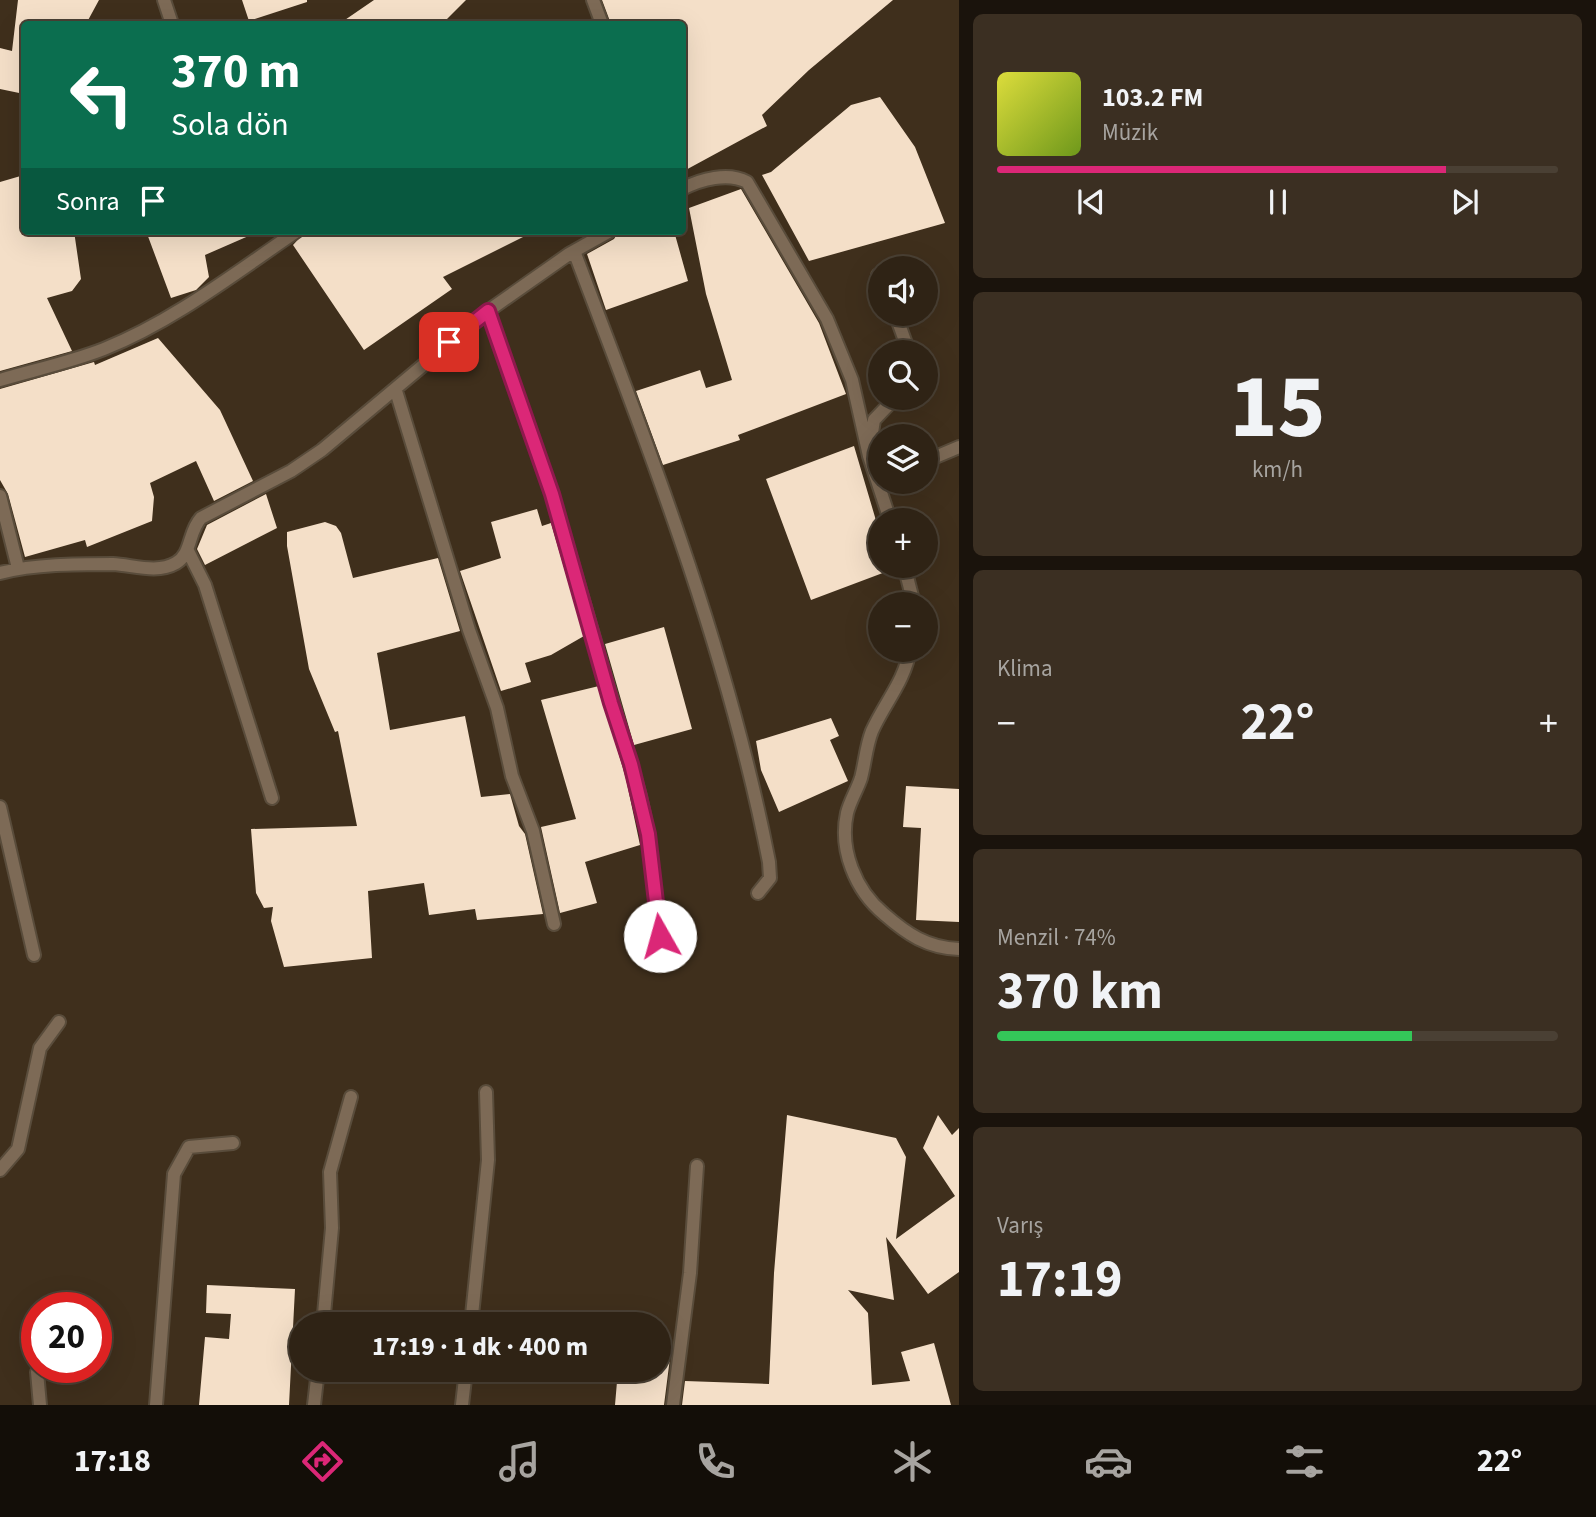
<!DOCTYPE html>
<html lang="tr">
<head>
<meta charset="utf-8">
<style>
  :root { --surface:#2f2315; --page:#3b2f22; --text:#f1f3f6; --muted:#a7a4a0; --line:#4a4034; --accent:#db2777 }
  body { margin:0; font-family:"Source Sans 3",sans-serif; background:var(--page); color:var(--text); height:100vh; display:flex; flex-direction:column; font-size:26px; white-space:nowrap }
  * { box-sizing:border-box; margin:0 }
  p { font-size:23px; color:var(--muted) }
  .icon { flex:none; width:38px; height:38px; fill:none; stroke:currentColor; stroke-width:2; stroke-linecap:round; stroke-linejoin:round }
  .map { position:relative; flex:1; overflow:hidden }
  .drawer { display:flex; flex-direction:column; gap:14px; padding:14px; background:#1a130c; width:637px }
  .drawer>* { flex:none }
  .top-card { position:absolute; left:21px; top:21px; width:665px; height:214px; border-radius:7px; box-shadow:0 7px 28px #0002,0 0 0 2px var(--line); background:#0b6e4f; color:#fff; overflow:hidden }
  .controls { position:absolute; left:868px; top:256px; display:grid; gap:14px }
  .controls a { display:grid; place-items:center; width:70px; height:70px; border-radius:50%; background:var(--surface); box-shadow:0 7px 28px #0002,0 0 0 2px var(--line); font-size:35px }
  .speed { position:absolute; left:21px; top:1292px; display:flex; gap:14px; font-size:35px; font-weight:700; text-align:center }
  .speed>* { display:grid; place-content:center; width:91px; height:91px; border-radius:50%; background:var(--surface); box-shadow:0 7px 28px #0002,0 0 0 2px var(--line); line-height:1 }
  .speed .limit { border:10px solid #d22; background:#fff; color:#111 }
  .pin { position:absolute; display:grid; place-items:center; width:60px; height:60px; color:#fff; margin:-30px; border-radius:14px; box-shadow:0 4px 10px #0006 }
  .me { position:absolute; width:77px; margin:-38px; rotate:353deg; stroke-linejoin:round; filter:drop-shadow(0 0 5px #0008) }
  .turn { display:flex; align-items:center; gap:24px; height:147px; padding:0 35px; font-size:32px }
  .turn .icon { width:91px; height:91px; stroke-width:2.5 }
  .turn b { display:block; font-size:49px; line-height:60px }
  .then { display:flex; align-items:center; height:66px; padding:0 35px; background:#0003; gap:14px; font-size:26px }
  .big { font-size:52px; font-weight:700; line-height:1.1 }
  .drawer .tile { flex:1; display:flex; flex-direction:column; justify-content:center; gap:10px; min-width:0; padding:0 24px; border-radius:10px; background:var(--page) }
  .drawer .dial { align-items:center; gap:0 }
  .dial b { font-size:91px; line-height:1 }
  .song { display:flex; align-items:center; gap:21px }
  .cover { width:84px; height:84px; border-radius:10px; background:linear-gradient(135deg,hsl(60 70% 55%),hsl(80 70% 35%)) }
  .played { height:7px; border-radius:4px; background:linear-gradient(90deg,var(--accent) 80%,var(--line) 80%) }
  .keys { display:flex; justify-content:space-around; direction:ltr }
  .heat { display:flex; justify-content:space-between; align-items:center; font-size:38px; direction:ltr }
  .charge { height:10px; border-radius:5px; background:linear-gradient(90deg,#34c759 74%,var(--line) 0) }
  .trip { position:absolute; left:289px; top:1312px; width:382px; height:70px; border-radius:35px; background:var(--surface); box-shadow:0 7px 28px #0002,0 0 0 2px var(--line); font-weight:700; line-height:70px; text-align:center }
  .menu { display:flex; height:112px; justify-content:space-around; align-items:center; background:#130e08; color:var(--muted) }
  .menu .icon { width:49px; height:49px }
  .menu .current { color:var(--accent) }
  .menu b { font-size:32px; color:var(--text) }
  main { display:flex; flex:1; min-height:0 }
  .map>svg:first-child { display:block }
  .building { fill:#f4dfc8 }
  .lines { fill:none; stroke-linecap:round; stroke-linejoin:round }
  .minor-casing { stroke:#594c3b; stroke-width:16 }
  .minor { stroke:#7d6a56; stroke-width:12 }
  .route-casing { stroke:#8e194d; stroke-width:18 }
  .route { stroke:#db2777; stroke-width:12 }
</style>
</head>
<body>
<main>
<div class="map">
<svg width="959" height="1405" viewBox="0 0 959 1405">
  <rect width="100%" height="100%" fill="#3f2f1c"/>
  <!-- building -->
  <path class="building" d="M18,0h81l-13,24h-62v70l-24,-5v-41l12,3z
    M242,0h65v2l-58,19z
    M374,0h92l-24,24h-103z
    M602,0h291l-84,70 -47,45 5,11 -85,46v-148h-71z
    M880,97l35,50 30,76 -136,38 -47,-86 9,-3 80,-67z
    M24,175v56h50l7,48 -9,12 -25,7 25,53 -72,20v-189z
    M741,189l78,134 27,71 -108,41 2,5 -77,25 -27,-74 64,-21 6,18 26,-8 -26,-86 -17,-86z
    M146,231h114l-55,24 4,22 -13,13 -25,8z
    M306,231h229l-92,46 9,12 -88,61 -71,-105z
    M619,231h43l1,3 11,-3 14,50 -82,29 -19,-56 27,-15z
    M158,338l62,72 33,71 -39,20 -18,-40 -46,22 4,14 -2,24 -65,26 -2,-7 -60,17 -17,-63 -8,-14v-91l94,-27 1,3z
    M854,446l26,88v31h15l1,3 -85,32 -45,-121z
    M266,494l11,34 -72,37 -8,-16 10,-24z
    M537,509l5,17 9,-3 33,113 -33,19 -26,8 6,19 -30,9 -41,-120 41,-13 -10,-36z
    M325,522l11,4 5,7 12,45 85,-20 22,73 -83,22 13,77 75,-14 16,81 29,-3 9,32 6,8 18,80 -66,6 -2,-11 -46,6 -5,-32 -56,8 4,67 -88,9 -13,-46 2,-14 -9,1 -8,-15 -5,-64 106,-3 -19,-95 -3,1 -26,-63 -22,-123v-14z
    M664,627l28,102 -58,16 -29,-101z
    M599,686l27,93 14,66 -55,17 12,41 -37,10 -19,-86 35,-8 -35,-119z
    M831,718l8,18 -9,4 18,41 -69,31 -18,-42 -5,-29z
    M906,786l53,3v133l-43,-2 5,-92 -18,-1z
    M787,1115l109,23 10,19 -10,82 59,-43 -32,-48 15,-33 14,20 7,-7v144l-31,22 -42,-57 8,63 -46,-10 20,23 4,72 38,-4 -9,-29 33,-9 17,62h-269l3,-24 84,3 5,-111z
    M207,1285l88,4 -6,116h-90l6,-68 24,2 2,-25 -25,-1z
    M658,1357l12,1 -6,47h-49l3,-35h40z"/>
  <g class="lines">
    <defs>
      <path id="minor" d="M164,0l8,24
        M593,0l9,24
        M682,189c19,-10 46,-17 65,-7l80,137 25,61 17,76 21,64
        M574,251c76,200 154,400 195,611l1,16 -12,15
        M878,275l2,6
        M488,311l64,183 88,302 8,38 12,102 -18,5
        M895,313l14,39
        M0,380c34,-10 71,-18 104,-31 70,-28 131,-76 193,-118
        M396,391l73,239 28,78 15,68 21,55 21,93
        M870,445l4,-25 22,-23
        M926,461l33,-14
        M0,496l18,72
        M188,551l17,34 67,213
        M904,565l10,39
        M0,573c35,-9 76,-9 113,-9 20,1 44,10 63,-1 16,-9 12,-31 25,-45l90,-47 31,-21 166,-139 81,-57 41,-23
        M910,649c-5,32 -25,53 -38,82 -6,15 -7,32 -11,47 -4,12 -11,23 -14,35 -8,36 8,77 37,101 23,20 43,34 75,35
        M0,807l34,148
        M0,1170l18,-21 22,-101 19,-26
        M323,1325l9,-97 -2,-56 21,-75
        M471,1325l17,-165 -2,-68
        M37,1372l3,33
        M156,1405l18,-231 15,-27 44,-4
        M314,1405l4,-35
        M462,1405l4,-35
        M673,1405l17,-132 7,-107"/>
    </defs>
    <!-- minor casing -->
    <use href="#minor" class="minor-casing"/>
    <!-- minor -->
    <use href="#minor" class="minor"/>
  </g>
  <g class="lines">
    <defs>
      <path id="route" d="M449,342l39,-31 64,183 59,209 20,61 17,70 12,102"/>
    </defs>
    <!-- route casing -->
    <use href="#route" class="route-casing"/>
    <!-- route -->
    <use href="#route" class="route"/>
  </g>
</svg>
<div class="controls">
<a><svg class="icon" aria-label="sound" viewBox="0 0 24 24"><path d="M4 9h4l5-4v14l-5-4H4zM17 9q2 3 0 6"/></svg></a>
<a><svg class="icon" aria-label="search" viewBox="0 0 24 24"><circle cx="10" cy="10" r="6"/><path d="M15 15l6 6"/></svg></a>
<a><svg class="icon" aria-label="layers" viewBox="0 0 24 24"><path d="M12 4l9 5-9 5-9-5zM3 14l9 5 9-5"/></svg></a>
<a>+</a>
<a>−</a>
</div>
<div class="speed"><div class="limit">20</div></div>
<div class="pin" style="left:449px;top:342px;background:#d93025"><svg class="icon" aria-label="arrive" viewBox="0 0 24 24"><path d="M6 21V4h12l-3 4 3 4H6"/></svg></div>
<svg class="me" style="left:660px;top:936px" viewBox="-20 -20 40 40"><circle r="19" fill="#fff"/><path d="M0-13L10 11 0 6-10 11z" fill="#db2777"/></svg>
<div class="trip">17:19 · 1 dk · 400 m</div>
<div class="top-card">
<div class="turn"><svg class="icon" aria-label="left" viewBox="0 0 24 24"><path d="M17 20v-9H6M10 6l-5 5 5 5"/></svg><div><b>370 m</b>Sola dön</div></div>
<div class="then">Sonra<svg class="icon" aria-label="arrive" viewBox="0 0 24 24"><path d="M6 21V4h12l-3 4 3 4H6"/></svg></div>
</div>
</div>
<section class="drawer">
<div class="tile">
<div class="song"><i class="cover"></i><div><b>103.2 FM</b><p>Müzik</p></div></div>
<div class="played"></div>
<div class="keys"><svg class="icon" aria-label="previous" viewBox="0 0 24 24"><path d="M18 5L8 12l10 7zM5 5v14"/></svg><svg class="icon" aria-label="pause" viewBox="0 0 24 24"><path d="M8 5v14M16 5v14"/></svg><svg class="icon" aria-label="next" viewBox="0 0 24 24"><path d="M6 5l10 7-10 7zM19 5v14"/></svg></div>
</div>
<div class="tile dial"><b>15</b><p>km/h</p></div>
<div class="tile"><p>Klima</p>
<div class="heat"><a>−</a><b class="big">22°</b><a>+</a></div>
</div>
<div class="tile"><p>Menzil · 74%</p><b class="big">370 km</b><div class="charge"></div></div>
<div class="tile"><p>Varış</p><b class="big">17:19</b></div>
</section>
</main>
<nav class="menu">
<b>17:18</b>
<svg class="icon current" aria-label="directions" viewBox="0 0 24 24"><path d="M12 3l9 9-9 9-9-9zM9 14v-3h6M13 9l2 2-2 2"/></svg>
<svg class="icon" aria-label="music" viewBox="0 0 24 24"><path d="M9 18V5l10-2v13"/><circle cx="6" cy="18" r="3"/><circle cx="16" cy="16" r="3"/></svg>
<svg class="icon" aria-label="phone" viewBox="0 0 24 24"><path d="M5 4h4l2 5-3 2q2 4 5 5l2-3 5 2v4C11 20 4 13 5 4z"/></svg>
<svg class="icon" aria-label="climate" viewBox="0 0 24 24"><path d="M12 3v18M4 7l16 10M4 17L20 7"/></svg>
<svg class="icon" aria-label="car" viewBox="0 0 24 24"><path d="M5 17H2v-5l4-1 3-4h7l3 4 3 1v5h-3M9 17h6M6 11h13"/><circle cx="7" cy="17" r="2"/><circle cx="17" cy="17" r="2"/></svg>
<svg class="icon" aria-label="filters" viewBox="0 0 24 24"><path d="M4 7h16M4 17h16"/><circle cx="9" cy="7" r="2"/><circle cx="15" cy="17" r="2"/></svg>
<b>22°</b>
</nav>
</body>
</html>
